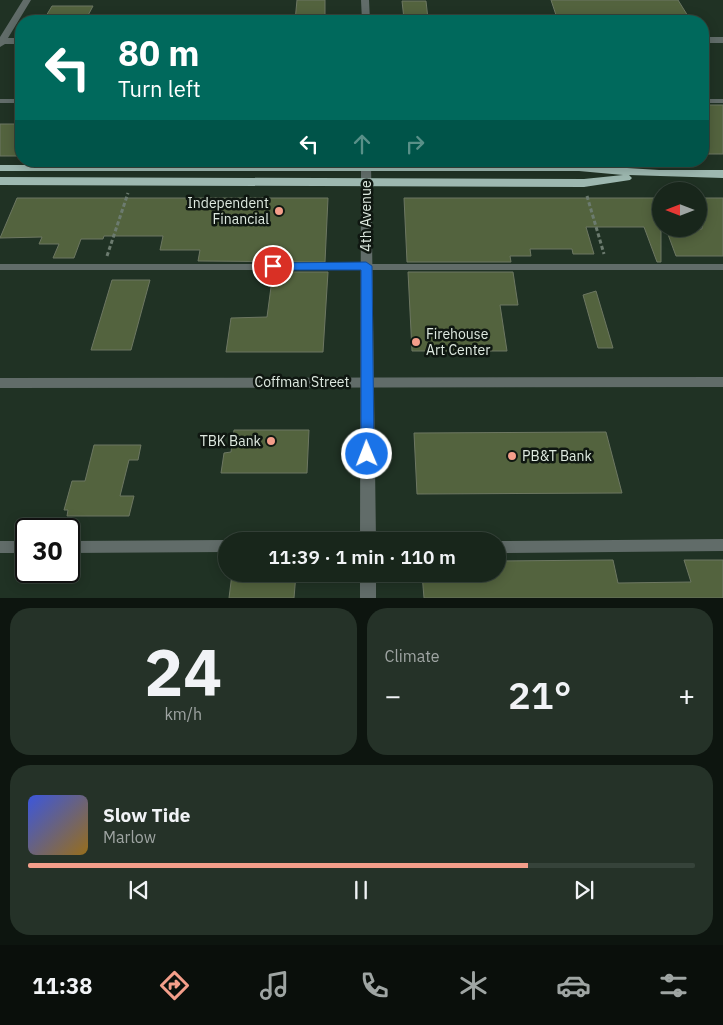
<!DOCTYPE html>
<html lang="en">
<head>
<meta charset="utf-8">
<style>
  :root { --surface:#18261b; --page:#253228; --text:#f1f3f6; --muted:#9fa5a3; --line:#36433a; --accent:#f49e8a }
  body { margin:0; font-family:"IBM Plex Sans",sans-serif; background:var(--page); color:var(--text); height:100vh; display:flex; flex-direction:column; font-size:19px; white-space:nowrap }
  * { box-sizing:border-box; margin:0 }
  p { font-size:16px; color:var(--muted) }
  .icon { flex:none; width:28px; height:28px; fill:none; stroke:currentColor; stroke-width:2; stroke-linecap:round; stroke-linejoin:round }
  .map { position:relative; height:598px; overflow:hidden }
  .panel { display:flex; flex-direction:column; gap:10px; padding:10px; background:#0d150f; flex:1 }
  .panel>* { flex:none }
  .guide { position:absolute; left:15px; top:15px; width:694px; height:152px; border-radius:20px; box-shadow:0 2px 12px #0003,0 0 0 1px var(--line); background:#00695c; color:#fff; overflow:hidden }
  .needle { width:32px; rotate:270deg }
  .controls { position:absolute; left:652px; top:182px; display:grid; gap:10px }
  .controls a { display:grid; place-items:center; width:55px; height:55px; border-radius:50%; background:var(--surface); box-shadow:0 2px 12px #0003,0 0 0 1px var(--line); font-size:25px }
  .speed { position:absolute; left:15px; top:518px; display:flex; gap:10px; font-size:25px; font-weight:700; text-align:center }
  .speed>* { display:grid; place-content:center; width:65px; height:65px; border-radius:50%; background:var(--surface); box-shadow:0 2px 12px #0003,0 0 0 1px var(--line); line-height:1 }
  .speed .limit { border:2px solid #111; border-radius:8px; background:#fff; color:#111 }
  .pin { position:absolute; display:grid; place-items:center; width:42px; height:42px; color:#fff; margin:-21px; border:2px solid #fff; border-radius:50%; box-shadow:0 1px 5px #0007 }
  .me { position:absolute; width:55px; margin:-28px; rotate:359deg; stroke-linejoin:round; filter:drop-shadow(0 0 4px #0008) }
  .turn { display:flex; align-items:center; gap:18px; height:105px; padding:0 20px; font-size:22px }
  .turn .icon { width:65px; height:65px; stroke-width:2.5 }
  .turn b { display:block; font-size:35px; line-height:42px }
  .lanes { display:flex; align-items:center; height:48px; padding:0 20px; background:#0003; justify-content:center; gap:25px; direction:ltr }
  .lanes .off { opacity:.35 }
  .big { font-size:38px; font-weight:600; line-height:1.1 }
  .panel .card { flex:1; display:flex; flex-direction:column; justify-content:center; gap:8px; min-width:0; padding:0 18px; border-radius:20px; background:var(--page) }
  .panel .dial { align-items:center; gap:0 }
  .dial b { font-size:65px; line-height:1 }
  .song { display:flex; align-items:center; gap:15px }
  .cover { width:60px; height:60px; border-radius:8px; background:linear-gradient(135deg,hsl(230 70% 55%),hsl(40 70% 35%)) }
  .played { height:5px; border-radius:2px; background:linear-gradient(90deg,var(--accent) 75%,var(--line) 75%) }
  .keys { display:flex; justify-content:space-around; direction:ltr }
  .heat { display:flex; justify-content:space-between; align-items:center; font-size:28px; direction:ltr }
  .panel .tiles { flex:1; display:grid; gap:10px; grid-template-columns:1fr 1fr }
  .card:last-child { grid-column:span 2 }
  .trip { position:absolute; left:218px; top:532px; width:288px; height:50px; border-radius:25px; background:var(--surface); box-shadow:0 2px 12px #0003,0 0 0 1px var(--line); font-weight:600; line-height:50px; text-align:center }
  .tab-bar { display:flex; height:80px; justify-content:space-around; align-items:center; background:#0a0f0b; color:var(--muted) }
  .tab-bar .icon { width:35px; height:35px }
  .tab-bar .active { color:var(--accent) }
  .tab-bar b { font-size:22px; color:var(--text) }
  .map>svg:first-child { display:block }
  .building { fill:#53633e; stroke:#6d7762 }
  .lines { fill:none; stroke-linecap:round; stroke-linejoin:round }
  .path { stroke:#6c7b6f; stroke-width:3; stroke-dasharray:4 2.5; stroke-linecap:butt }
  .service { fill:#616c69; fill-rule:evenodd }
  .minor { fill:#616c69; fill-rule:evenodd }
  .tertiary { fill:#616c69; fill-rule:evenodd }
  .trunk { fill:#9db8b0; fill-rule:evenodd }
  .route { fill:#1a73e8; stroke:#114b97 }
  .poi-dot { fill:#f49e8a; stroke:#0f1711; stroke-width:2 }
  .labels { text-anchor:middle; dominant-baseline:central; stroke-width:5; stroke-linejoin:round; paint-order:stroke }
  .poi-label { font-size:14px; fill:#dee9e0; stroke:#0f1711; text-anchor:end }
  .street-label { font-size:14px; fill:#dee9e0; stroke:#0f1711 }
</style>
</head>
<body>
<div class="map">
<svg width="723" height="598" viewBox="0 0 723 598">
  <rect width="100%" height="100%" fill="#203224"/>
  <!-- building -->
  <path class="building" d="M297,0h28v18h-10v3h-20z
    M551,0h127l13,21h-21l-1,-2 -111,2z
    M402,1h24l2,18h-24z
    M52,6h41l-8,15h-42z
    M702,105h21v49h-21z
    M0,124h21v32h-21z
    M17,198h311l-3,64 -127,-1 2,-11h-40l3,-14h-59l-1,3h-22l-7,19h-21l6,-14h-20l3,-7 -42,1z
    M404,198h257v64h-4l-13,-35h-58l8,27h-21l-1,-5h-42l1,7h-21l1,6h-104z
    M702,198h21v58h-47l-10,-27h36z
    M273,272h55l-5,80h-97l5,-34 36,-1z
    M408,272h105l5,33h-18l7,46h-95z
    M112,280h38l-19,70h-40z
    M596,291l17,57h-15l-15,-53z
    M234,430h75l-2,43h-86l3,-20 7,-1z
    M606,432l16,61 -205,1 -3,-61z
    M94,445h47l-3,15h-9l-9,36h14l-5,20h-62l1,-6h-4l8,-29h13z
    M613,560l5,23 73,-1 -7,-22h39v38h-299l-2,-24h74v-13z
    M232,574h64l-2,24h-65z"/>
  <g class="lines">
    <!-- path -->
    <path class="path" d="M587,196l17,58
      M107,256l21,-63"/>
    <!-- service -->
    <path class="service" d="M0,99h21v4h-21z
      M702,99h21v4h-21z
      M0,264h723v6h-723z
      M723,539v12l-227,2v-12z
      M226,540l3,1h-3v11l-157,1v-12z
      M0,541h26v12h-26z"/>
    <!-- minor -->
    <path class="minor" d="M23,0h8l-23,38h13v6h-16l-5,3v-10z
      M361,0h8l1,21h-8z
      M702,37h21v6h-21z
      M361,161h10l5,380h-16z
      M360,574h16v24h-16z"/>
    <!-- tertiary -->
    <path class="tertiary" d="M723,377v10l-723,1v-10z"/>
    <!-- trunk -->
    <path class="trunk" d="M0,165h579l80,5h64v8l-94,-3 3,3 -2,2 -46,7 -584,-2v-8l584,2 39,-4 -44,-4h-579z"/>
  </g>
  <!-- route -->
  <path class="route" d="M366,262l6,4 2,188 -2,4h-9l-2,-4v-184h-88l-5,-4 5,-3z"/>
  <!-- markers -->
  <g class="poi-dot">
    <circle cx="279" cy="211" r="5"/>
    <circle cx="416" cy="342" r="5"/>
    <circle cx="271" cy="441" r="5"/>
    <circle cx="512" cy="456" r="5"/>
  </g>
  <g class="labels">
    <!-- poi labels -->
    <g class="poi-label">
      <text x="269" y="203">Independent<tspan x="269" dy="16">Financial</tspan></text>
      <text x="426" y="334" text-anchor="start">Firehouse<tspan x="426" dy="16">Art Center</tspan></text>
      <text x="261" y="441">TBK Bank</text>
      <text x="522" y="456" text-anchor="start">PB&amp;T Bank</text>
    </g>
    <!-- street labels -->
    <g class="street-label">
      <text transform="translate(366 216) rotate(-90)">4th Avenue</text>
      <text x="302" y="382">Coffman Street</text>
    </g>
  </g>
</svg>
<div class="controls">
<a><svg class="needle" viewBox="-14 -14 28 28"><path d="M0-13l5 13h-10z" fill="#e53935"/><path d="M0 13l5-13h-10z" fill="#9fa5a3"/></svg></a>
</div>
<div class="speed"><div class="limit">30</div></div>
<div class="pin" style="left:273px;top:266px;background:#d93025"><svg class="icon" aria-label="arrive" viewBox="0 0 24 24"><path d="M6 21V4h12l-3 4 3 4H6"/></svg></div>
<svg class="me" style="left:367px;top:454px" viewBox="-20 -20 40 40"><circle r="17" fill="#1a73e8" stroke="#fff" stroke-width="3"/><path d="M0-11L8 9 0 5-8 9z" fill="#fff"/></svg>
<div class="trip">11:39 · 1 min · 110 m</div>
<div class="guide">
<div class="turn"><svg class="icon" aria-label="left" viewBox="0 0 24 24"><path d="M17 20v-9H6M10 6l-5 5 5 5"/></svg><div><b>80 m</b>Turn left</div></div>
<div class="lanes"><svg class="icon" aria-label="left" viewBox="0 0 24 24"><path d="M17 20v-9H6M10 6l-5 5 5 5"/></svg><svg class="icon off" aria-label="ahead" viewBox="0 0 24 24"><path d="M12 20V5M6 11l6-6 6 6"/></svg><svg class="icon off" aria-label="right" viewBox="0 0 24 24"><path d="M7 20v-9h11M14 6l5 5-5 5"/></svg></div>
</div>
</div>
<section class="panel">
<div class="tiles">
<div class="card dial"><b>24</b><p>km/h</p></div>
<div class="card"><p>Climate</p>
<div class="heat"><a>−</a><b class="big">21°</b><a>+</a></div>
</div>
<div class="card">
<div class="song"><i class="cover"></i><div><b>Slow Tide</b><p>Marlow</p></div></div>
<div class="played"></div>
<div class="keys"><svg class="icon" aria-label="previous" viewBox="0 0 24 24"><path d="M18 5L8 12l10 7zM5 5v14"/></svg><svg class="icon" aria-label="pause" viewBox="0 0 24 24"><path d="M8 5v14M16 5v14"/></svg><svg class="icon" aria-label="next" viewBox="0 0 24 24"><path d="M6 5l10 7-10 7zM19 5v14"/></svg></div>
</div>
</div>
</section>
<nav class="tab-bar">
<b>11:38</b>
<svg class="icon active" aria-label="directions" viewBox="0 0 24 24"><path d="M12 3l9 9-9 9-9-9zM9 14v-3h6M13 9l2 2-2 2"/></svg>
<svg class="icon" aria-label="music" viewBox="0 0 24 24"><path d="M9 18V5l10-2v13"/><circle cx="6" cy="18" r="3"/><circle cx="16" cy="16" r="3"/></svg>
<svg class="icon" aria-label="phone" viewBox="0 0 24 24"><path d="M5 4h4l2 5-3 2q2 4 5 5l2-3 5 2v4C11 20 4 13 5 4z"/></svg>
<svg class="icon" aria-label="climate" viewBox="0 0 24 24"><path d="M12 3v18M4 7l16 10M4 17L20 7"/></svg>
<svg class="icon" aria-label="car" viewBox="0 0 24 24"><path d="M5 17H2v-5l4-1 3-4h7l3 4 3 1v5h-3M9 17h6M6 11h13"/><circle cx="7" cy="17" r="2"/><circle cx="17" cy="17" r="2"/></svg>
<svg class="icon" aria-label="filters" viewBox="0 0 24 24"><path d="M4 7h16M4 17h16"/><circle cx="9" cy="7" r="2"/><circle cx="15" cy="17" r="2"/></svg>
</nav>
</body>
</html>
